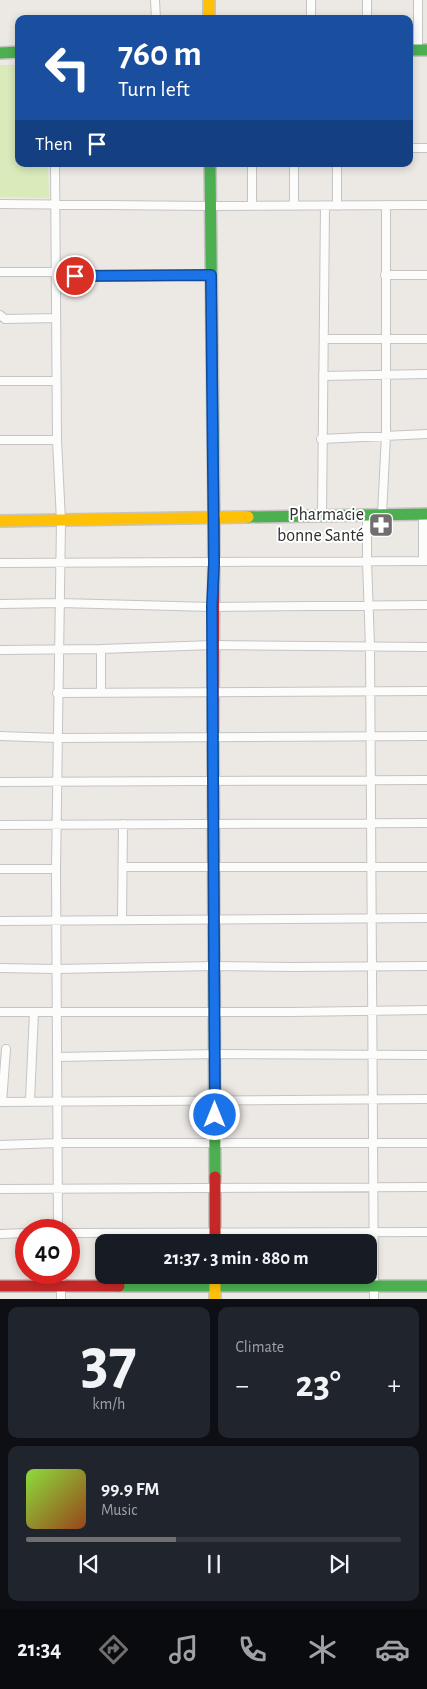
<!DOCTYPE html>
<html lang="en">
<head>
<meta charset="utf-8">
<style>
  :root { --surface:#171b24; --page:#20242c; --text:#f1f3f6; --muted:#9ea1a6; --line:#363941; --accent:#706f6e }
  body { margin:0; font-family:"Alegreya Sans",sans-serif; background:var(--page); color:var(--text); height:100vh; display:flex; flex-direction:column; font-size:19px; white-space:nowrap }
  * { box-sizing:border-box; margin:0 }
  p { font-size:16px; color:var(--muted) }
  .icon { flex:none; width:28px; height:28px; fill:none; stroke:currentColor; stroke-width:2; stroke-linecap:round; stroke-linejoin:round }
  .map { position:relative; height:1299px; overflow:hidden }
  .drawer { display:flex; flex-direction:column; gap:8px; padding:8px; background:#0d0f14; flex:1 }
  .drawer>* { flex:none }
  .banner { position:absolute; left:15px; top:15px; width:398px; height:152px; border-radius:10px; box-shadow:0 2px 8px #0003; background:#1a4fa0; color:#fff; overflow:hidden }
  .speed { position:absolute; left:15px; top:1219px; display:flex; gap:10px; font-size:25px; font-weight:700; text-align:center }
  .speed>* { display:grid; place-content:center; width:65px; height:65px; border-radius:50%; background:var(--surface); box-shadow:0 2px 8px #0003; line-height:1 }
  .speed .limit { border:8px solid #d22; background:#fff; color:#111 }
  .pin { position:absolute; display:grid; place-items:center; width:42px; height:42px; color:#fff; margin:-21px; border:2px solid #fff; border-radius:50%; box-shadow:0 1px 5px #0007 }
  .me { position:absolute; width:55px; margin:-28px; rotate:0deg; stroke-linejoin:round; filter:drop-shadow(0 0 4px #0008) }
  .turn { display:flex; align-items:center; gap:18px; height:105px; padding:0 20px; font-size:22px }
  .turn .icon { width:65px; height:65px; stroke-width:2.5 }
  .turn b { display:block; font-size:35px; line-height:42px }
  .then { display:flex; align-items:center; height:48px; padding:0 20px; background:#0003; gap:10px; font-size:19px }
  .big { font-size:38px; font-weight:700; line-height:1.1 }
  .drawer .card { flex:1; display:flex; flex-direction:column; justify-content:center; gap:8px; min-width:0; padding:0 18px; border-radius:10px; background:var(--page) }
  .drawer .dial { align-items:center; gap:0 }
  .dial b { font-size:65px; line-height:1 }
  .song { display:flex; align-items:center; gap:15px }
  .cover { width:60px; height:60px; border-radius:8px; background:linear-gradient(135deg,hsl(90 70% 55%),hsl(20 70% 35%)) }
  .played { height:5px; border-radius:2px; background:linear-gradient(90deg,var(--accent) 40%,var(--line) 40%) }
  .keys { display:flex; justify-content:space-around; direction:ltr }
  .heat { display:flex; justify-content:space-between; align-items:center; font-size:28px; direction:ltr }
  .drawer .tiles { flex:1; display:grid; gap:8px; grid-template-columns:1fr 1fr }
  .card:last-child { grid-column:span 2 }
  .trip { position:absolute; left:95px; top:1234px; width:282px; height:50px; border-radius:10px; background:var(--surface); box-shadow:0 2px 8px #0003; font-weight:700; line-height:50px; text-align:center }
  .tabs { display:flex; height:80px; justify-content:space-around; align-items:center; background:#090b0e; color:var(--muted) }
  .tabs .icon { width:35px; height:35px }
  .tabs .selected { color:var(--accent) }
  .tabs b { font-size:22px; color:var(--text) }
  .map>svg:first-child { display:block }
  .pitch { fill:#d9eabb }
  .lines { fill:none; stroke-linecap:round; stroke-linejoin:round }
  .street-casing { stroke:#c5c4c5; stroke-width:10 }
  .fast-casing { stroke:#c5c4c5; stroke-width:14 }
  .slow-casing { stroke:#c5c4c5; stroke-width:14 }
  .jam-casing { stroke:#c5c4c5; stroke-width:14 }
  .street { stroke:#fcfcfb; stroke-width:8 }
  .fast { stroke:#4caf50; stroke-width:11 }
  .slow { stroke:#ffc107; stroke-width:11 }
  .jam { stroke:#c62828; stroke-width:11 }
  .route-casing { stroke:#114b97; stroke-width:12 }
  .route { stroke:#1a73e8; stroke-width:9 }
  .labels { text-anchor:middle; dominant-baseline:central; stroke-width:4; stroke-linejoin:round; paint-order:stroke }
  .poi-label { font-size:18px; fill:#2e2e2e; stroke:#fff; text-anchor:end }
</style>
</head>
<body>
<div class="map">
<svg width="427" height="1299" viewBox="0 0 427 1299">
  <rect width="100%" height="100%" fill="#ece8e4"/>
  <!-- pitch -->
  <path class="pitch" d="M0,65h19v99h29l1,34 -49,-1z"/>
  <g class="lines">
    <defs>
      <path id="street" d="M155,0l1,19
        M311,0v19
        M367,0v19
        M418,0v50
        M409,148h18
        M55,164l2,276 4,81 -5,348 2,361
        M294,164v42
        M0,204l210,2 217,-1
        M252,206v-42
        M337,206v-42
        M0,272h56
        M385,275h42
        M56,276l57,1 98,-2
        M0,315l5,4 51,-1
        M324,339h103
        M323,376l104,-2
        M0,381h56
        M321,439l106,-5
        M0,440h57
        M367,515v46l3,85 4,653
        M382,515l4,-80v-230
        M423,515v46
        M322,516l3,-310
        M0,563l427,-2
        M0,604l60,-1 152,4 215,-2
        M101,649v43
        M0,650l101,-1 112,-4 214,2
        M57,693l370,-2
        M0,736l57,2 370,-2
        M0,782l427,-2
        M0,825l427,-2
        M123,867h304
        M0,869h56
        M122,920l1,-96
        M0,921l427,-3
        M0,968l56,1 158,-3 79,1 134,-1
        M0,1012h292l135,-2
        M57,1057l158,-3 212,1
        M30,1100l4,-88
        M0,1102l427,-3
        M2,1102l4,-53
        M0,1145l58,-2h369
        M0,1189l427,-2
        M69,1233l358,-1
        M0,1234l26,-1
        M61,1272v27"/>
      <path id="fast" d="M409,50h18
        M0,53l19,-1
        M210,164l4,355
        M248,517l179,-3
        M213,732l2,445
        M119,1286h308"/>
      <path id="slow" d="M209,0v19
        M0,521l248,-4
        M215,1275v24"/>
      <path id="jam" d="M213,732l1,-213
        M215,1177v65
        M0,1286h119"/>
    </defs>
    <!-- street casing -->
    <use href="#street" class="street-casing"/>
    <!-- fast casing -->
    <use href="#fast" class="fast-casing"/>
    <!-- slow casing -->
    <use href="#slow" class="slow-casing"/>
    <!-- jam casing -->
    <use href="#jam" class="jam-casing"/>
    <!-- street -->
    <use href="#street" class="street"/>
    <!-- fast -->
    <use href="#fast" class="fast"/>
    <!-- slow -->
    <use href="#slow" class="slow"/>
    <!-- jam -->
    <use href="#jam" class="jam"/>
  </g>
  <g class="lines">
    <defs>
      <path id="route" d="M75,276l136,-1 3,288 -2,43 3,509"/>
    </defs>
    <!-- route casing -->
    <use href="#route" class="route-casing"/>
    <!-- route -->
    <use href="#route" class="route"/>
  </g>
  <!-- icons -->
  <defs>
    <symbol id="pharmacy-square" viewBox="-11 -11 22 22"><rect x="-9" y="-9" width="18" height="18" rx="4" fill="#706f6e" stroke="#fff"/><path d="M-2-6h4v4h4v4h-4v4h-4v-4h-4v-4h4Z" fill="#fff"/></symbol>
  </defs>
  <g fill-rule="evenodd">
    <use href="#pharmacy-square" x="367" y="511" width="28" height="28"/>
  </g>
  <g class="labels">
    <!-- poi labels -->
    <g class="poi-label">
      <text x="364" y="515">Pharmacie<tspan x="364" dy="21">bonne Santé</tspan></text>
    </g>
  </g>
</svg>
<div class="speed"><div class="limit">40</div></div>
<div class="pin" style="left:75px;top:276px;background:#d93025"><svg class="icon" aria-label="arrive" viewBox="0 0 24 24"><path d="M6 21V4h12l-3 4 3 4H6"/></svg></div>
<svg class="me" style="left:215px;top:1115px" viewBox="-20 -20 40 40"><circle r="17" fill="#1a73e8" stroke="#fff" stroke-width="3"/><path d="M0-11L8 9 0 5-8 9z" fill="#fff"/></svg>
<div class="trip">21:37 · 3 min · 880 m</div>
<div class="banner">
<div class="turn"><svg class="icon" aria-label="left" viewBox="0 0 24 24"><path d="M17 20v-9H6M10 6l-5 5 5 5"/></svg><div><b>760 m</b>Turn left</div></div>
<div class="then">Then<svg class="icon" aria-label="arrive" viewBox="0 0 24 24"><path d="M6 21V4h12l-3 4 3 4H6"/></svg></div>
</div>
</div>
<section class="drawer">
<div class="tiles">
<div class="card dial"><b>37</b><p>km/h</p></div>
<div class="card"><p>Climate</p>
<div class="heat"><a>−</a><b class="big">23°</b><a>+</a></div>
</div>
<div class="card">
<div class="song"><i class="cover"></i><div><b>99.9 FM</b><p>Music</p></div></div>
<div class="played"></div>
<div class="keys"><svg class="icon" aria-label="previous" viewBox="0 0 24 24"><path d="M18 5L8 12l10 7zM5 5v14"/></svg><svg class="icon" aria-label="pause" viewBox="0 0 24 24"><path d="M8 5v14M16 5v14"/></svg><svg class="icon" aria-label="next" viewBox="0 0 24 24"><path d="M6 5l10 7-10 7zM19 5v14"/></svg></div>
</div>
</div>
</section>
<nav class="tabs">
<b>21:34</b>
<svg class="icon selected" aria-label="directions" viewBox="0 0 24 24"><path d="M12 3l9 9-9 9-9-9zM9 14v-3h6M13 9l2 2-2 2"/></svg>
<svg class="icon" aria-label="music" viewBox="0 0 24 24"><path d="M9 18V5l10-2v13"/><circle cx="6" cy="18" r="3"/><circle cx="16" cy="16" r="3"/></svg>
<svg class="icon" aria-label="phone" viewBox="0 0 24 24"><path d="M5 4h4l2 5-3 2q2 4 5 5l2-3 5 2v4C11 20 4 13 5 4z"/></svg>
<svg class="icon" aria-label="climate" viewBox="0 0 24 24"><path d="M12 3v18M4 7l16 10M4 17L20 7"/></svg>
<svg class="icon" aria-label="car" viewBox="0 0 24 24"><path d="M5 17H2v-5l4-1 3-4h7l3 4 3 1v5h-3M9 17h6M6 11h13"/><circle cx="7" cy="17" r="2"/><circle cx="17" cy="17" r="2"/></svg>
</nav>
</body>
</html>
